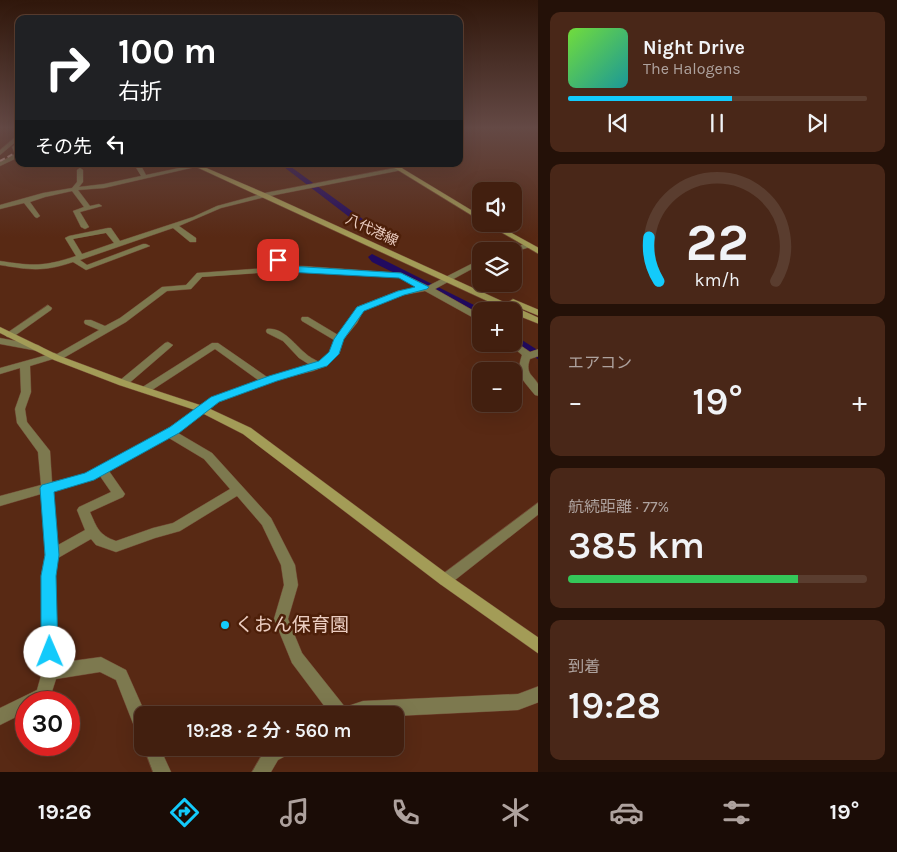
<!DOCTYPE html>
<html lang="ja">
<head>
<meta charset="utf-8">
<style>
  :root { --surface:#421f0f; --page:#492718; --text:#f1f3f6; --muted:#aea29e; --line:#5a3d2f; --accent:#13cafb }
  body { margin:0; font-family:Karla,"Noto Sans JP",sans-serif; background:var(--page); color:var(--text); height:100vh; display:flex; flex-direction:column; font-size:19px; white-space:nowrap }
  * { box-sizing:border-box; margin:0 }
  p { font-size:16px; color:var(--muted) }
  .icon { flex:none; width:28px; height:28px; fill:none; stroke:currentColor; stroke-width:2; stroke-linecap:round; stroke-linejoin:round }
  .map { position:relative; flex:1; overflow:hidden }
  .drawer { display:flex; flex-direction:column; gap:12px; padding:12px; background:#241108; width:359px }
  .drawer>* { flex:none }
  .top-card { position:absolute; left:15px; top:15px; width:448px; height:152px; border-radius:10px; box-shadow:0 5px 20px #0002,0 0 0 1px var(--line); background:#202124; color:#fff; overflow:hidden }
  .fabs { position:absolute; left:472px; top:182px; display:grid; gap:10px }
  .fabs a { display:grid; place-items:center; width:50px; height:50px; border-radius:10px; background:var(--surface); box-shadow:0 5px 20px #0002,0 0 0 1px var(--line); font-size:25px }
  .speed { position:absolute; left:15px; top:691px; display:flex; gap:10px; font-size:25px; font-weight:700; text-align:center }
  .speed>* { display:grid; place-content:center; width:65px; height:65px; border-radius:50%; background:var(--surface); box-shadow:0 5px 20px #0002,0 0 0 1px var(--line); line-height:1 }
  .speed .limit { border:8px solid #d22; background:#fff; color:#111 }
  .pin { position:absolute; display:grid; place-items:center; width:42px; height:42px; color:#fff; margin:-21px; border-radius:10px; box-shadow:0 2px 8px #0006 }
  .me { position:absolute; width:55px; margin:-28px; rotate:359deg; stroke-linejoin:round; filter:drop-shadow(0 0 4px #0008) }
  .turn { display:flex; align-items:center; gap:18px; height:105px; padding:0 20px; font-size:22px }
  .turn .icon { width:65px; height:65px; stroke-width:2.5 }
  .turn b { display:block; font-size:35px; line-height:42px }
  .then { display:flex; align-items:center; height:48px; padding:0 20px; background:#0003; gap:10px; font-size:19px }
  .big { font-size:38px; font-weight:600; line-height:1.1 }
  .drawer .tile { flex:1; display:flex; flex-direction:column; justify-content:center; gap:8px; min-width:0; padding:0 18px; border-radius:10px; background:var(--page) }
  .drawer .dial { align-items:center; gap:0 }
  .dial svg { height:130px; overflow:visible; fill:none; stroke:var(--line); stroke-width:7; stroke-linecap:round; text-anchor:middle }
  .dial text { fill:var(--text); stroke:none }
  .song { display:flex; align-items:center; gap:15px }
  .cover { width:60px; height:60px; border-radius:8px; background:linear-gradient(135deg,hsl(100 70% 55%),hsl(180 70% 35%)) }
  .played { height:5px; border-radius:2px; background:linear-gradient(90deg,var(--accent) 55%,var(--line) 55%) }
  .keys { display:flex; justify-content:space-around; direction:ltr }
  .heat { display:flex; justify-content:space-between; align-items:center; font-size:28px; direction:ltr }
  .charge { height:8px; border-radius:4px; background:linear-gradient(90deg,#34c759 77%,var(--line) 0) }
  .trip { position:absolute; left:134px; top:706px; width:270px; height:50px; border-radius:10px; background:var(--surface); box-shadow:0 5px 20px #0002,0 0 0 1px var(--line); font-weight:600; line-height:50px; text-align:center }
  .dock { display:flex; height:80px; justify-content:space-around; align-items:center; background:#1a0c06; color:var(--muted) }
  .dock .icon { width:35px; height:35px }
  .dock .selected { color:var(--accent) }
  .dock b { font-size:22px; color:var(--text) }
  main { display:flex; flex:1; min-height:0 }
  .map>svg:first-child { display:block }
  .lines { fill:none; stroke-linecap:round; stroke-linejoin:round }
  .canal { fill:#210a5f; fill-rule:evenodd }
  .street-casing { stroke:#724733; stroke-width:1 }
  .secondary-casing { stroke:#724733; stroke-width:1 }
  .street { fill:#7d794f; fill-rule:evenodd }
  .secondary { fill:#a39c57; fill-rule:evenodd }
  .rail { stroke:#d6b6a8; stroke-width:2; stroke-dasharray:5.5 3; stroke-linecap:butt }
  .route { fill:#13cafb; stroke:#0c83a3 }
  .poi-dot { fill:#13cafb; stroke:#4d1f09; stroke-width:2 }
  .labels { text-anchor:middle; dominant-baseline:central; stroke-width:5; stroke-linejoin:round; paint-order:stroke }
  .far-street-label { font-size:14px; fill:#ebcdc1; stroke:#4d1f09 }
  .near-poi-label { font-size:19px; fill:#ebcdc1; stroke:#4d1f09; text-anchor:start }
</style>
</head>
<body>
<main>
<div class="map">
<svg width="539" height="772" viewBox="0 0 539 772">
  <rect width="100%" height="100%" fill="#582914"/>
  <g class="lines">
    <!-- canal -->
    <path class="canal" d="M280,164h7l84,61v4h-6z
      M372,254l104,52 7,5 -2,7 -11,-8 -98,-48 -4,-5z
      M514,335l25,16v9l-25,-17z"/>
    <defs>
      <path id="street" d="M19,134v5l-19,16v-5z
        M19,143v14l-19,9v-4l15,-8 -3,-7z
        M134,164h6l6,11 52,-11h10l-104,24 -26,2 12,16 9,-2 3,2 -22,6 9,15 -4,2 -4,-2 -8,-16 11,-4 -12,-16 -27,6 -15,5 10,14 -3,2 -2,-1 -11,-14 -24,6v-4l43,-12 29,-5 5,-6v-12l3,-2 3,2v12l-4,5 25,-3 37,-8z
        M400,167l3,2 -1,1 -137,27 -44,11 -42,18 17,12v4h-6l-17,-14 -93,32 7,5 56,-21h3l4,2 -64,24 -13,-8c-29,10 -43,8 -73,3v-4c33,5 43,6 76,-5l-11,-18 4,-2 39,-8h3l9,13 73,-24 24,-11 48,-13zM106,233l8,10 -32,11 -9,-15z
        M527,243h3v4l-16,5 -8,-1z
        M267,249h6l16,17h13l99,7 27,13 53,-27v5l-46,25 46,26v7l-56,-31 -22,4 -40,16 -6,12 -14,17 -4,14 -13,12 -13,5 -37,9 -57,22 -41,31 34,20 59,65 24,47 3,20 -10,34 14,34 43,54 18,-6 155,-7 21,-8v16l-21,8 -123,6 -64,-1 -39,-52 -18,-44 10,-34 -3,-20 -19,-40 -25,-29 -57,35 -25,7 -39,14 -20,-7 -5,-6 -33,19 -3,18 2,87 44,-6 25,13 20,45h-4v18l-6,-2 -20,-51 -16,-8 -44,7 -7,22 -4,1h-19v10l-26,13v-17l37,-18 5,-18 -1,-96 4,-21 -4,-61 -41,12v-10l41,-11 -3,-33 -21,-29 -2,-14 6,-17 -1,-24 -20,6v-6l54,-15 3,1 42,-24 -14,-6 -1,-2 1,-2h6l14,6 15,-8 42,-31 24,-2 11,-12 84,-6 -14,-14zM302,270l97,7 20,10 -21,4 -41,16 -7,13 -12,15 -30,-18h-6l-1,2 1,2 32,19 -4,13 -11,9c-5,-3 -10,-5 -14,-9 -11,-9 -22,-26 -38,-24l-1,2 1,2 16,8 16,17 11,7 -3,2 -40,10 -49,-34h-6l-71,45 -1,2 1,2h8l66,-43 43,31 -47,18 -41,29 -84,47 -34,8 -2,-31 -23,-29 -2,-13 6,-17 -1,-26 23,-7 7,1 66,-38 41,-31 24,-2 11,-12zM169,438l35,21 26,30 -57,34 -20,5 -37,13c-17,-6 -19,-13 -26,-29l33,-15 2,-3 -16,-23zM100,476l11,16 -32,15 -2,3 8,20 -27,15 -5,-54 40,-11z
        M48,305l4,3 -1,2 -38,27h-6l-2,-2 2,-2z
        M0,338l38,7 5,3 -5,3 -38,-7z
        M514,341l16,11 9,-3v7l-9,3c-6,17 6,16 9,28 0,3 0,6 0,9l-4,-1c-12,-15 -20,-20 -13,-40l-13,-11h5z
        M168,342l5,3 -2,2 -44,38h-8l-1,-2 1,-2 46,-38z
        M539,502v12l-89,70 -5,2 -5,-2 -2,-4 2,-4z
        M144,748h16l11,24h-18z
        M266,748h25l-2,6 -11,6 -7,12h-19z"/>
      <path id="secondary" d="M190,164h7l70,30 272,124v6l-25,-10v-3h-5z
        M388,164h7l86,52v5z
        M487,224h8l44,24v6z
        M513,299l26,11v6l-29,-12 -1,-2z
        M0,327l60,29 67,25 79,26 45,21 199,148 89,62v16l-99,-70 -197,-150 -45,-23 -79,-26 -65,-25 -54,-27z"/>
    </defs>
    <!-- street casing -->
    <use href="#street" class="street-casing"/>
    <!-- secondary casing -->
    <use href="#secondary" class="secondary-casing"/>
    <!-- street -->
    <use href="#street" class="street"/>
    <!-- secondary -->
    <use href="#secondary" class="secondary"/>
    <!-- rail -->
    <path class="rail" d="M0,161l19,-10"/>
  </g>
  <!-- sky -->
  <linearGradient id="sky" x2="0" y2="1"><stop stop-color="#30170b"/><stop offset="0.54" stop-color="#644945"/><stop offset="1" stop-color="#644945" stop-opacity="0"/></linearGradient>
  <rect width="539" height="237" fill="url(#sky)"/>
  <!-- route -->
  <path class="route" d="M278,257l12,9 111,7 28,14 -2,2 -23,6 -40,16 -20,28 -5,15 -12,12 -50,15 -58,21 -40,31 -85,47 -40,12 5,63 -3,21 2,76 -2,6 -6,3 -6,-3 -3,-6v-76l4,-21 -5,-67 2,-3 43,-12 85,-46 41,-30 58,-21 50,-15 10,-9 5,-13 23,-32 41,-16 17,-4 -16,-9 -112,-6 -3,-1 -10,-11z"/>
  <!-- markers -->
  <circle class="poi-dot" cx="225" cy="625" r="5"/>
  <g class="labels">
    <!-- far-street labels -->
    <g class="far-street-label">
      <text transform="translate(372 230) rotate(25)">八代港線</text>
    </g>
    <!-- near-poi labels -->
    <g class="near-poi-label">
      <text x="235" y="625">くおん保育園</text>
    </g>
  </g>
</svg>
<div class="fabs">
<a><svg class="icon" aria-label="sound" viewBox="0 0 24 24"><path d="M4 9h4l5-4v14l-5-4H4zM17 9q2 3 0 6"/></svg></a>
<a><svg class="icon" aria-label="layers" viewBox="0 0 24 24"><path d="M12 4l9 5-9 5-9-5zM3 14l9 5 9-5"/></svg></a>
<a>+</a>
<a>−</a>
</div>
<div class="speed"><div class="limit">30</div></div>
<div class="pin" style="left:278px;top:260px;background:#d93025"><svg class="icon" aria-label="arrive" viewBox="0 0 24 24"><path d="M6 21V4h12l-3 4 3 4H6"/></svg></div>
<svg class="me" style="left:50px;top:652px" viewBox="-20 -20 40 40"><circle r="19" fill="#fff"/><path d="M0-13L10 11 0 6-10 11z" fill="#13cafb"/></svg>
<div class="trip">19:28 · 2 分 · 560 m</div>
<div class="top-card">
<div class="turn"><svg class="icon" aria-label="right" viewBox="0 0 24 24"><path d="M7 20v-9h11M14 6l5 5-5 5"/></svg><div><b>100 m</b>右折</div></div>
<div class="then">その先<svg class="icon" aria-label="left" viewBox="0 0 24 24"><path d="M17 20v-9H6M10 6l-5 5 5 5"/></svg></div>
</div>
</div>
<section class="drawer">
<div class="tile">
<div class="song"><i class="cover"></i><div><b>Night Drive</b><p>The Halogens</p></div></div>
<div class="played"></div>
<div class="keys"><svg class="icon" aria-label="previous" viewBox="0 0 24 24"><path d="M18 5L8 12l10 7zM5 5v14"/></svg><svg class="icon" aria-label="pause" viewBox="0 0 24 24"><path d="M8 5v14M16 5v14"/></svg><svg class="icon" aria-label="next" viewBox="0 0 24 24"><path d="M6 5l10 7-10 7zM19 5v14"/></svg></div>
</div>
<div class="tile dial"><svg viewBox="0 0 100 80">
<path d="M14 69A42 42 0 1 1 86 69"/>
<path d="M14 69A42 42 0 0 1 8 42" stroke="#13cafb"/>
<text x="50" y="56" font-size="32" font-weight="700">22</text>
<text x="50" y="72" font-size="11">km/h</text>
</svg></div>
<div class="tile"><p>エアコン</p>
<div class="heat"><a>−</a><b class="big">19°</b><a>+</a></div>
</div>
<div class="tile"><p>航続距離 · 77%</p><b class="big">385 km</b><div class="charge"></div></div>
<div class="tile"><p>到着</p><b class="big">19:28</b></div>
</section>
</main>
<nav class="dock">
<b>19:26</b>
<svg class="icon selected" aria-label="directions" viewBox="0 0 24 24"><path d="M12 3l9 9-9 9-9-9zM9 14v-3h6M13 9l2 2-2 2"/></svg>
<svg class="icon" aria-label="music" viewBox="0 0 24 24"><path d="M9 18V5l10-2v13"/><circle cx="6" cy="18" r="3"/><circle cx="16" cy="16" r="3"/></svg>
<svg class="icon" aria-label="phone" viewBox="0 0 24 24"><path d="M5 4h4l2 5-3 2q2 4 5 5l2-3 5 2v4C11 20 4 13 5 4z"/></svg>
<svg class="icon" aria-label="climate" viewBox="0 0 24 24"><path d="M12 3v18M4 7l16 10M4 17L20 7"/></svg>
<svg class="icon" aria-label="car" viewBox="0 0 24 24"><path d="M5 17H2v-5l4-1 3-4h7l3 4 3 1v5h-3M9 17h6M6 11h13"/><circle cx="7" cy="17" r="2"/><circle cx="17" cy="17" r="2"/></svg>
<svg class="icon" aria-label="filters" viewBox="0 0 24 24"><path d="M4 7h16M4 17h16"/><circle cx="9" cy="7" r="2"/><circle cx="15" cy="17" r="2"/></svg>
<b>19°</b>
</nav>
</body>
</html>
